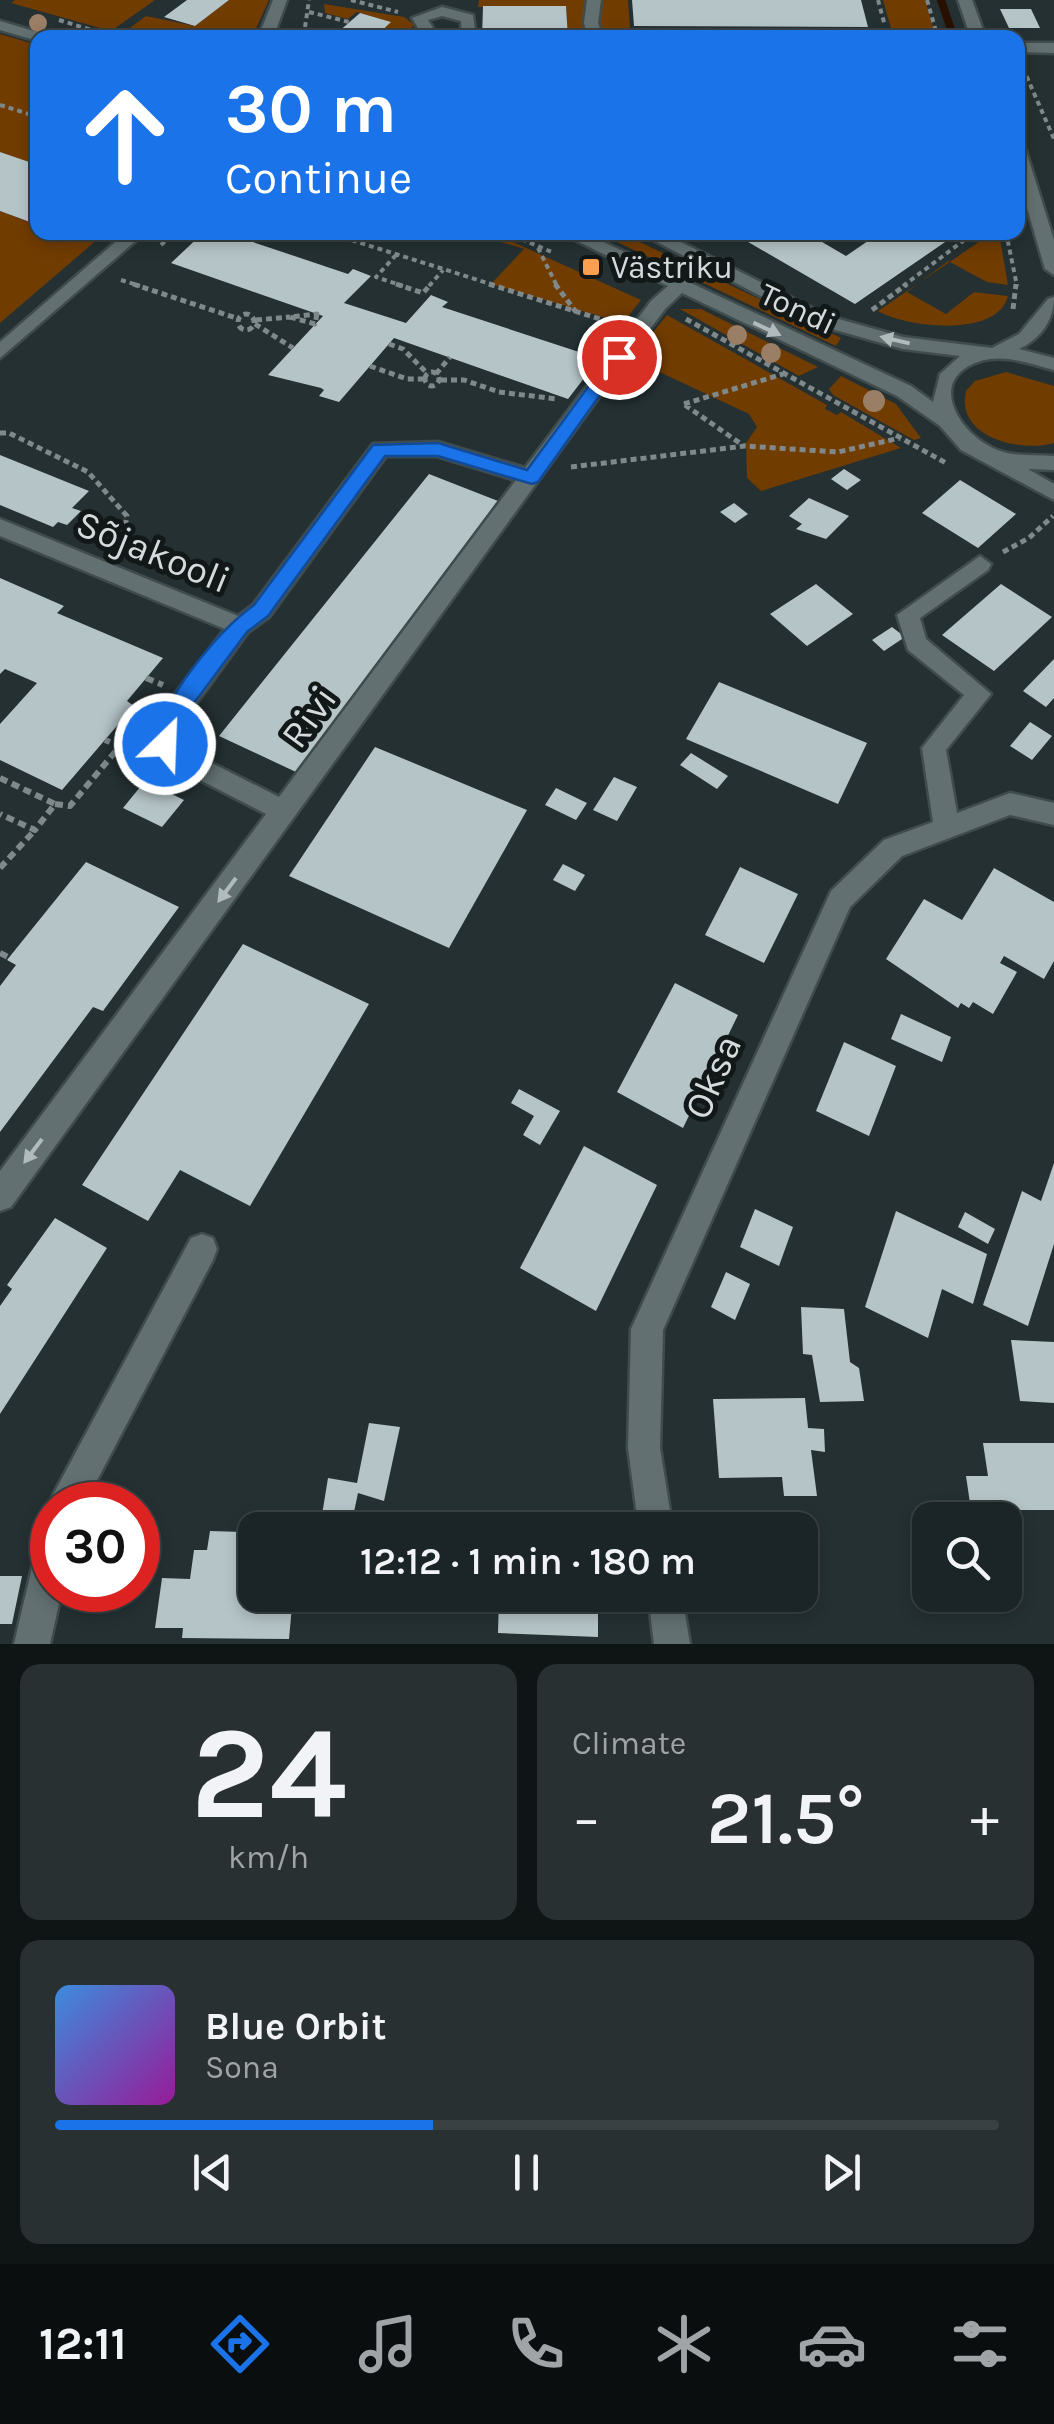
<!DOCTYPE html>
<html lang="en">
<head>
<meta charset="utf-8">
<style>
  :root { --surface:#1b2426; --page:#283032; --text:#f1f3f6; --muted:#a0a4a7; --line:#394143; --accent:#1a73e8 }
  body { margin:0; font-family:Karla,sans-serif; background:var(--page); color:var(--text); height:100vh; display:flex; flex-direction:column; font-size:38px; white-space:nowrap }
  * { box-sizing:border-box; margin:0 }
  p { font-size:32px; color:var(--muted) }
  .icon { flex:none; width:55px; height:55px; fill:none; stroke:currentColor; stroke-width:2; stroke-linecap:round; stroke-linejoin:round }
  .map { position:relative; height:1644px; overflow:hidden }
  .side { display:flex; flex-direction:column; gap:20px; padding:20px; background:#0f1415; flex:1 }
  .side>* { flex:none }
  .hud { position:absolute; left:30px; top:30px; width:995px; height:210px; border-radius:20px; box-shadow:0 5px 15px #0003,0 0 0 2px var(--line); background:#1a73e8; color:#fff; overflow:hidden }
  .buttons { position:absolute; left:912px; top:1502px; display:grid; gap:20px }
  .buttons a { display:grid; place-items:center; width:110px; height:110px; border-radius:20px; background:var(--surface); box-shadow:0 5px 15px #0003,0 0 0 2px var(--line); font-size:50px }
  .speed { position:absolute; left:30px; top:1482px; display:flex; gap:20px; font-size:50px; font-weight:700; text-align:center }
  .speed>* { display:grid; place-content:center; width:130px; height:130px; border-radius:50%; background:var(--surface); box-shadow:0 5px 15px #0003,0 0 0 2px var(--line); line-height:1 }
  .speed .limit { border:15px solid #d22; background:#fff; color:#111 }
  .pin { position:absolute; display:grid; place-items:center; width:85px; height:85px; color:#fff; margin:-42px; border:5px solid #fff; border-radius:50%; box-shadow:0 2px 10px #0007 }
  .me { position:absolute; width:110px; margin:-55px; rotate:24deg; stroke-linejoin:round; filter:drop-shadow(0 0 8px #0008) }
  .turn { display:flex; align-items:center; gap:35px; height:210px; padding:0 30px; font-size:45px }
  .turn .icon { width:130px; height:130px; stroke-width:2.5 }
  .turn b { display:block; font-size:70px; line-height:85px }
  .big { font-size:75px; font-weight:600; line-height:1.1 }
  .side .card { flex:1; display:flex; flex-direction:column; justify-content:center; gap:15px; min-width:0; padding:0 35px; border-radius:20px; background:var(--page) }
  .side .dial { align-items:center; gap:0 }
  .dial b { font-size:130px; line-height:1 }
  .song { display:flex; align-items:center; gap:30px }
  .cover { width:120px; height:120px; border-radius:15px; background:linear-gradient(135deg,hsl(210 70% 55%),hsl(300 70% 35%)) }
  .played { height:10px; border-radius:5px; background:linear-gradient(90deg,var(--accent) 40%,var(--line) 40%) }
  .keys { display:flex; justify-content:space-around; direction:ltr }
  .heat { display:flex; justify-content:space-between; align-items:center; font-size:55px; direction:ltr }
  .side .tiles { flex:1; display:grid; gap:20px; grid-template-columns:1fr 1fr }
  .card:last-child { grid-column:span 2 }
  .trip { position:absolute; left:238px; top:1512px; width:580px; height:100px; border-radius:20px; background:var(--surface); box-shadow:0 5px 15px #0003,0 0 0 2px var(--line); font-weight:600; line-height:100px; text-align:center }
  .tabs { display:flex; height:160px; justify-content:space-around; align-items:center; background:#0b0e0f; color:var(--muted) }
  .tabs .icon { width:70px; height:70px }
  .tabs .active { color:var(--accent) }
  .tabs b { font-size:45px; color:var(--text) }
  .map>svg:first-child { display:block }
  .green { fill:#713c00 }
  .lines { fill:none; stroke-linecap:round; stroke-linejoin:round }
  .stream { stroke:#271000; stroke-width:8 }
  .building { fill:#b5c4c7 }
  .minor-casing { stroke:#404b4c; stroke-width:5 }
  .path-far2 { stroke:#7f898b; stroke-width:4; stroke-dasharray:5 4; stroke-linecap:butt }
  .path-far1 { stroke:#7f898b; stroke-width:5; stroke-dasharray:6 4; stroke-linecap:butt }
  .path { stroke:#7f898b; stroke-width:6; stroke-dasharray:8 5; stroke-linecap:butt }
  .minor { fill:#627072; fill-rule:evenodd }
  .tree { fill:#9a7e65 }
  .oneway { fill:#b1bbbc }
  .route { fill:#1a73e8; stroke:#114b97; stroke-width:2.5 }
  .poi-dot { fill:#fa9f4f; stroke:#121718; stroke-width:4 }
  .labels { text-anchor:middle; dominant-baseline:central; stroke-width:10; stroke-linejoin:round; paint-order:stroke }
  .far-poi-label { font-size:32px; fill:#d3dbdc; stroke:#121718; text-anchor:start }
  .far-street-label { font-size:32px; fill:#d3dbdc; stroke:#121718 }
  .street-label { font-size:38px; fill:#d3dbdc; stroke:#121718 }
</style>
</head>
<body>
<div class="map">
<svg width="1054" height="1644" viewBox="0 0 1054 1644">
  <rect width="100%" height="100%" fill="#243032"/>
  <!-- green -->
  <path class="green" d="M15,0h140l-44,31 -100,-28z
    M229,0h40l-16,35 -131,-1 24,-18 49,10z
    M479,0h111l-4,22 3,15h-21l-2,-31 -88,1z
    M597,0h31l2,29 261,-1 -8,-28h42l11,37 -331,1 -9,-14z
    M324,4l80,13 11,8 -14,12h-27l16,-15 -33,-10 -9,7 -23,-6z
    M0,34l37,11v120l-37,-13z
    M0,211l37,14 1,7 67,1 -105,90z
    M472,233l30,4 139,63 -18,23 -132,-39 33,-35z
    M598,233h23l220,105 -5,8z
    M992,233h7l9,52 -21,-3 -39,-21 -41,31 39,22 28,-22 34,4c-10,42 -101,32 -130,15z
    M680,309h21l117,58 -19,9z
    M667,315l160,90 -2,4 12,6 4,-3 60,36 -140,43 -14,-13 -1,-35 11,-16 -8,-13 -113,-53 -2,-6z
    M1006,372l48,14v57c-34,10 -99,-6 -88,-52l9,-10z
    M841,376l55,28 25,34 -7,2 -81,-45 -4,-6z"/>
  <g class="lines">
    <!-- stream -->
    <path class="stream" d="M941,0l13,38"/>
  </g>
  <!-- building -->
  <path class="building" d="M187,0h42l-34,26 -31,-9z
    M632,0h229l7,27 -234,-1z
    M483,6h83l2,32h-86z
    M1000,9h31l9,19h-31z
    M360,13l31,9 -17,16 -37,-5z
    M0,152l38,13v60l-38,-14z
    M204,232h19l125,42 5,-5 18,7 -27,27 62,20 25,-28 17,7 -6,5 137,45 5,-7 21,6 -37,48 -174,-61 -55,64 -20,-6 5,-6 -3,-2 -53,-13 55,-59 -152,-53z
    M731,232h74l41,24 35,-24h61l9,6 -96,66z
    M0,455l89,36 -17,17 9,3 -14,14 -9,-3 -5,5 -53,-22z
    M844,469l17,11 -14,10 -16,-11z
    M429,474l69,27 -202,271 -77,-36z
    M960,480l56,34 -38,34 -56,-35z
    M809,498l40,18 -23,23 -30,-10 6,-5 -13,-8z
    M734,503l14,11 -13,9 -15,-11z
    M0,578l64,28 -7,7 106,45 -36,43 7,5 -72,84 -62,-30v-36l37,-41 -32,-14 -5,5z
    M816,584l37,30 -46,32 -37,-32z
    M1001,584l51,33 -58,54 -52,-36z
    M892,627l13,10 -21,14 -12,-11z
    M1054,659v39l-8,9 -23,-16z
    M719,682l148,61 -29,61 -152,-65z
    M1030,722l22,14 -20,24 -22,-14z
    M375,747l152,63 -78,138 -160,-72z
    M691,753l37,23 -11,13 -37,-24z
    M614,777l23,10 -20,34 -24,-11z
    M145,781l39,19 -22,27 -39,-19z
    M556,788l31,15 -11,17 -31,-15z
    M86,862l93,45 -76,104 -10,-4 -93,125v-146l16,-21 -9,-5z
    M563,864l22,11 -10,16 -22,-11z
    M740,867l58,27 -34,69 -59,-28z
    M994,868l60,34v59l-10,18 -40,-23 -4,7 17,9 -24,42 -20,-12 -4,6 -8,-5 -3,5 -72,-49 38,-60 38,21z
    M243,944l126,60 -119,202 -70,-36 -32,51 -66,-36z
    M675,983l63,32 -55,113 -66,-36z
    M901,1014l50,23 -9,25 -51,-23z
    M844,1042l52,24 -27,70 -53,-25z
    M519,1089l41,22 -20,34 -17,-10 11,-19 -23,-13z
    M584,1146l73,39 -61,126 -76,-43z
    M1054,1163v81l-26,82 -45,-21 39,-114 19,10z
    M755,1209l38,18 -14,39 -39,-19z
    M896,1211l91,43 -14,50 -31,-15 -14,49 -63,-31z
    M965,1212l30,17 -7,15 -30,-17z
    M55,1218l52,30 -107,166v-108l12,-17 -5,-4z
    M726,1272l24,12 -15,36 -24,-13z
    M801,1307l43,2 6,53 9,6 5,33 -44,1 -8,-47 -9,-1z
    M1011,1340l43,2v61l-34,-2z
    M805,1398l3,30 16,1 1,23 -14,-2 6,46h-33l-2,-19 -63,1 -6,-79z
    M369,1423l31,4 -16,74 -26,-8 -7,33 -30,-5 7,-43 29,5z
    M983,1443h71v67h-83l-5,-34h22z
    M210,1531l33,1 -3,18h15v45h38l-4,44 -107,-1 1,-10h-28l7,-50 28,1 4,-29h13z
    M0,1576h22l-10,48h-12z
    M499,1595h99v42l-100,-4z"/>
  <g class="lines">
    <defs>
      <path id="minor" d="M273,0h14l-14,38h-15z
        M587,0h14l-3,23 5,15h-15l-4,-15z
        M958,0h14l14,38h-15z
        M442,7l31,8 3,23h-14l-1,-17 -19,-5 -14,4 11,18h-15l-12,-20z
        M0,21l47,14 2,3h-11v3l-38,-11z
        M1054,43v10l-36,-1v-9z
        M1018,146l8,5 28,89v35l-9,-6 -27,-92z
        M127,232h19l-146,126v-16z
        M559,232h23l329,154 22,16 7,-28 20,-18 -57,-7 -89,-25 -176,-92h23l167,84 75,21 89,11 27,-14 29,-35 6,-2c0,24 -14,42 -35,52l35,9v12c-24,-6 -51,-17 -76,-8 -57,20 -12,83 29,91 15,3 32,2 47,3v14l-26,-1 26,15v16l-93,-50 -21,-24 -43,-30 -215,-103 -17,16 -69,92 -585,806 -11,4v-40l266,-357 -105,-54 -9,-29 9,-19 64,-83 -225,-93v-17l238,97 15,-11 120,-161 65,-2 87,26 126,-167 17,-15zM386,456h51l79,24 -237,317 -99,-50 -4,-16 72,-99 21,-15z
        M980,556l11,8 -3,6 -68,48 6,21 65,55 -45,56 11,63 53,-20 44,10v22l-44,-10 -108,41 -52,51 -187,423 -3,118 13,82h-34l-11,-82 3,-119 200,-438 53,-51 49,-18 -11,-74 42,-53 -56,-45 -11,-35z
        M202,1234l11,4 4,11 -4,11 -129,245h-32v8l-3,-8 5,-12 137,-255z
        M52,1538v52h10l-12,54h-36l21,-89 5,-12z
        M648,1595h34l8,49h-36z"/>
    </defs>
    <!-- minor casing -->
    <use href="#minor" class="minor-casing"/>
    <!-- path-far2 -->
    <path class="path-far2" d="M351,0l47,12
      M878,0l7,26
      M927,0l11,38
      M309,12l40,10
      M59,20l58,18
      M293,34h11l5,-34
      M304,34l34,4
      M1023,68l31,71
      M0,105l38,12
      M326,232l171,54
      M505,232l49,21
      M1006,232l11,54
      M161,245l14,-13
      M538,248l19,38
      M396,255l-20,22 27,9
      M121,280l19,6
      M429,286l14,-16
      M903,286l72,-54"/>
    <!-- path-far1 -->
    <path class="path-far1" d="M133,284l106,35
      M396,284l27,9 8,-9
      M489,284l127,40
      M555,284l21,28
      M1013,309l3,-25
      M872,310l35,-26
      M317,314l-2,10 -25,-7z
      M238 322a8 8 0 1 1 16 0a8 8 0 1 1-16 0Z
      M686,319l260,144
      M256,320l34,-3
      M255,324l38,24
      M389,344l14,5 25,25
      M370,366l37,13h17
      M425 379a7 7 0 1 1 14 0a7 7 0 1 1-14 0Z
      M436,374l14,-17
      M441,380h23l35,12 58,7
      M684,404l99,-30
      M685,405l59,41
      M0,433h9l79,39 39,44 -6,34
      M571,467l174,-21 93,6 62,-14
      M1003,552l26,-14 24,-22"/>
    <!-- path -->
    <path class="path" d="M146,678l17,7
      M120,746l16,-18
      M0,778l55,26 -20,26 -35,-16
      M55,804l15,2 50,-60 -15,-6
      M0,868l35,-38
      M0,953l10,5"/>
    <!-- minor -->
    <use href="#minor" class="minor"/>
  </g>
  <!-- trees -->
  <g class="tree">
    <circle cx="38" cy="23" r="9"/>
    <circle cx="737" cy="335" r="10"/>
    <circle cx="771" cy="353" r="10"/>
    <circle cx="874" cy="401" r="11"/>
  </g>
  <!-- one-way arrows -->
  <defs><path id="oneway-solid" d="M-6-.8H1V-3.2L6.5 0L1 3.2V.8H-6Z" transform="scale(2.5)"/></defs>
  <g class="oneway">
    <use href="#oneway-solid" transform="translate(767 329) rotate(25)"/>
    <use href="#oneway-solid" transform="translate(895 340) rotate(-167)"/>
    <use href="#oneway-solid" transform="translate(227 890) rotate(127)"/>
    <use href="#oneway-solid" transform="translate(33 1151) rotate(127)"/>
  </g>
  <!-- route -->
  <path class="route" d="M613,353l14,4 -89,125 -6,2 -94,-28h-53l-117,160 -21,16 -67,90 -7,29h-16l-3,-7c8,-45 63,-112 100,-139l119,-160 65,-2 89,27z"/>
  <!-- markers -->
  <rect class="poi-dot" x="581" y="257" width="20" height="20" rx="5"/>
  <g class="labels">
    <!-- far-poi labels -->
    <g class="far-poi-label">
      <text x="611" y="267">Västriku</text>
    </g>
    <!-- far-street labels -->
    <g class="far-street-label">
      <text transform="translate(798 309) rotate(25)">Tondi</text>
    </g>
    <!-- street labels -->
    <g class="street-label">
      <text transform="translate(153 552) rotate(22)">Sõjakooli</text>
      <text transform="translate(309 717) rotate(-54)">Rivi</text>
      <text transform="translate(713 1077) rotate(-66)">Oksa</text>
    </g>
  </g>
</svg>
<div class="buttons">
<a><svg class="icon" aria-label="search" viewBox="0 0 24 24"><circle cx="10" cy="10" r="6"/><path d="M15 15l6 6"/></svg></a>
</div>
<div class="speed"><div class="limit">30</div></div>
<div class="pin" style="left:619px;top:357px;background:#d93025"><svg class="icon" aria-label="arrive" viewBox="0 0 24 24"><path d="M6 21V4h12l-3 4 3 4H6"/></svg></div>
<svg class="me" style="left:165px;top:744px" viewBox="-20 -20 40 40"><circle r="17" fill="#1a73e8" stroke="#fff" stroke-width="3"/><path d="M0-11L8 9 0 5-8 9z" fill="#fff"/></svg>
<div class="trip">12:12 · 1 min · 180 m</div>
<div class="hud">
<div class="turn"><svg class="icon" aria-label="ahead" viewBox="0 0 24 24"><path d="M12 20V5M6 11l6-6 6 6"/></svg><div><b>30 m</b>Continue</div></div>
</div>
</div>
<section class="side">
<div class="tiles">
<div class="card dial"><b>24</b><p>km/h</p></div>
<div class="card"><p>Climate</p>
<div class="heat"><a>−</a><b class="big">21.5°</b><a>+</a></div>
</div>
<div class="card">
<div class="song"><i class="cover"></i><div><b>Blue Orbit</b><p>Sona</p></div></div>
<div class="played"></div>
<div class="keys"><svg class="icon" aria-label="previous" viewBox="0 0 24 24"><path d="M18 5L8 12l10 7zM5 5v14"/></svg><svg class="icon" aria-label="pause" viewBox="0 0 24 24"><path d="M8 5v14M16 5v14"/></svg><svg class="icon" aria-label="next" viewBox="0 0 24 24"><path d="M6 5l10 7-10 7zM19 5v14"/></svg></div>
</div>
</div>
</section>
<nav class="tabs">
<b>12:11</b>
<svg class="icon active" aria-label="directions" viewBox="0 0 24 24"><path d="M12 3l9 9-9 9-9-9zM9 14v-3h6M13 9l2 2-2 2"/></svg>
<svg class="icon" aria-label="music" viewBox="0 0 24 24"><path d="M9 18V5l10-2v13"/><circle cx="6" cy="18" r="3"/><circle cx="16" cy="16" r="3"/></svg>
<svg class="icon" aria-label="phone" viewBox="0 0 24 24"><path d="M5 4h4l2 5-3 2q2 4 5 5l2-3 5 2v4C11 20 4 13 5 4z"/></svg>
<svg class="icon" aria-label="climate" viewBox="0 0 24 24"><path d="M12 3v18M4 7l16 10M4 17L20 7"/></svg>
<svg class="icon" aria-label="car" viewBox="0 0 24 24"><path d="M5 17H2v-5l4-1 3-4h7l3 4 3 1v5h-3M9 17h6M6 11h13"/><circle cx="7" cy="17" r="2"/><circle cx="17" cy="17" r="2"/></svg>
<svg class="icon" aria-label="filters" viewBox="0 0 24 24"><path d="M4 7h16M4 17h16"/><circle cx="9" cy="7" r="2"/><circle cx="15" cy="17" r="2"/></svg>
</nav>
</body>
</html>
